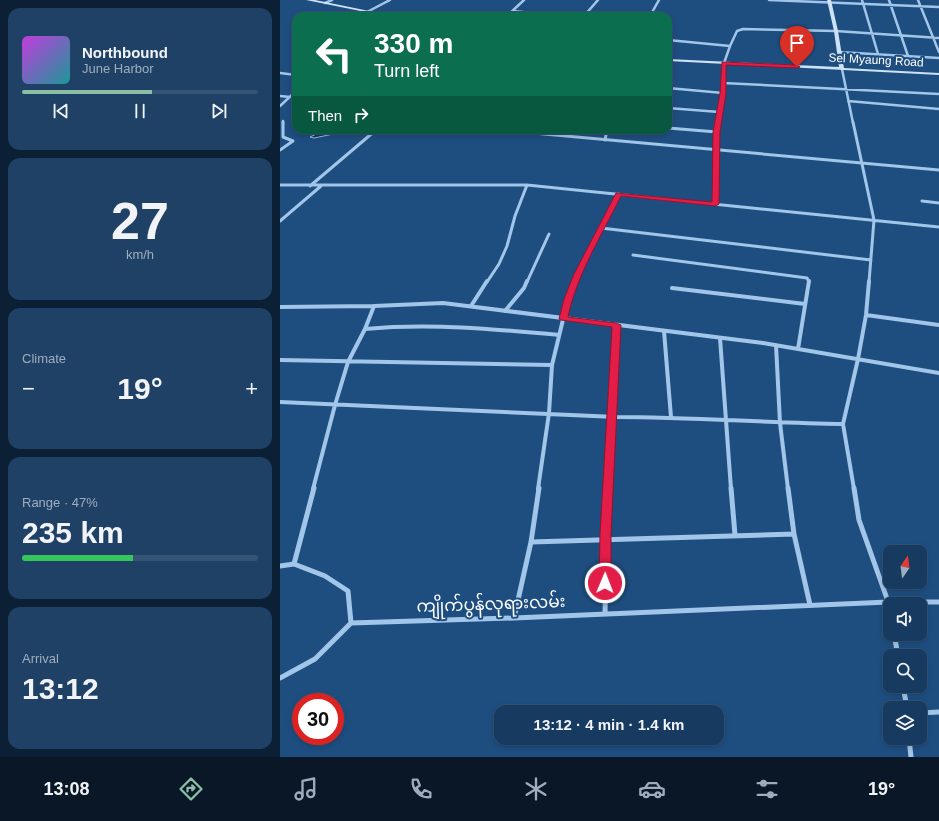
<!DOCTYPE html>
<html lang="en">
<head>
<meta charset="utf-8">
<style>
  :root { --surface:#163a60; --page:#1f4166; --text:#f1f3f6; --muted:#9eadbd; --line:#355475; --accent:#8abfa5 }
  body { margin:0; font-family:Helvetica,"Noto Sans Myanmar",sans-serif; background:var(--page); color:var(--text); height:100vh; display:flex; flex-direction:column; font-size:15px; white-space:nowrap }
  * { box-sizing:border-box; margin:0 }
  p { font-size:13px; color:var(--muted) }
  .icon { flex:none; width:22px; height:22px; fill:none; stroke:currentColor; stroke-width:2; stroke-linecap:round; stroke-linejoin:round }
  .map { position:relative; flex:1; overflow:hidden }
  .drawer { display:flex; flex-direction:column; gap:8px; padding:8px; background:#0c2035; width:280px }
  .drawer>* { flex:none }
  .banner { position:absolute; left:12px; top:12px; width:380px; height:122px; border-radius:12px; box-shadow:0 2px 6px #0003,0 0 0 1px var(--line); background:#0b6e4f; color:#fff; overflow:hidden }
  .needle { width:26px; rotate:14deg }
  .fabs { position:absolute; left:603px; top:545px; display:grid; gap:8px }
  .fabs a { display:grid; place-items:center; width:44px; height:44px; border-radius:8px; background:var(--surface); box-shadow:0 2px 6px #0003,0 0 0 1px var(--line); font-size:20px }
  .speed { position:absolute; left:12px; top:693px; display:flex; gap:8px; font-size:20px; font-weight:700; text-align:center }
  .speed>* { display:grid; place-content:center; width:52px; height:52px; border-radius:50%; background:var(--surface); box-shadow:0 2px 6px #0003,0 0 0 1px var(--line); line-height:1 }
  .speed .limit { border:6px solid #d22; background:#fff; color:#111 }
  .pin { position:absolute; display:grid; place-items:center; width:34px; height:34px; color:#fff; margin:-41px -17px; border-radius:50% 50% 50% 0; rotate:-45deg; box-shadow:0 0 4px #0007 }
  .pin .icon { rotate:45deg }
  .me { position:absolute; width:44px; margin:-22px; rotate:1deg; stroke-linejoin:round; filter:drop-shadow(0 0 3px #0008) }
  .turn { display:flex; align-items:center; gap:14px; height:84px; padding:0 16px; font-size:18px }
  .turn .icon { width:52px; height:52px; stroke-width:2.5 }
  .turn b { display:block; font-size:28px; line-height:34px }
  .then { display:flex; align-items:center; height:38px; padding:0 16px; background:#0003; gap:8px; font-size:15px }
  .big { font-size:30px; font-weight:700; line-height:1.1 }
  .drawer .tile { flex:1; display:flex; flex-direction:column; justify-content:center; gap:6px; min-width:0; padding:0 14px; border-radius:12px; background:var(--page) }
  .drawer .dial { align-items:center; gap:0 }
  .dial b { font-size:52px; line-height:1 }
  .song { display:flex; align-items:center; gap:12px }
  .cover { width:48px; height:48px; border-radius:6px; background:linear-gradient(135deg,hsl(290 70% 55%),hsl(180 70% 35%)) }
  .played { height:4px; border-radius:2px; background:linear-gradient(90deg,var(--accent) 55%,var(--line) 55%) }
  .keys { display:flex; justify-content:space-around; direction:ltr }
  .heat { display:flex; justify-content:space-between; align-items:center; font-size:22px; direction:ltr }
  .charge { height:6px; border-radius:3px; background:linear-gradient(90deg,#34c759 47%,var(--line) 0) }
  .trip { position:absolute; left:214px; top:705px; width:230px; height:40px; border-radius:12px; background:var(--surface); box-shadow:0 2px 6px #0003,0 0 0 1px var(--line); font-weight:700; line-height:40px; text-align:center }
  .menu { display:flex; height:64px; justify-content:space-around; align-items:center; background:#091726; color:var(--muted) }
  .menu .icon { width:28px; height:28px }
  .menu .selected { color:var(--accent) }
  .menu b { font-size:18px; color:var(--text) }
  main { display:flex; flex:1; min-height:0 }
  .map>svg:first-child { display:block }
  .water { fill:#14385f; stroke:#95c1ea }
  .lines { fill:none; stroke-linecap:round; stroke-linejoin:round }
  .street-far3 { stroke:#a2c6e9; stroke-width:2.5 }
  .street-far2 { stroke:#a2c6e9; stroke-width:3 }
  .street-far1 { stroke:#a2c6e9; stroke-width:4 }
  .street { stroke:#a2c6e9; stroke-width:5 }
  .secondary { fill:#cde1f7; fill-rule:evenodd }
  .route { fill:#e11d48; stroke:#92132f }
  .labels { text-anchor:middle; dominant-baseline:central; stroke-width:4; stroke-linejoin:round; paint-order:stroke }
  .far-street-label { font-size:12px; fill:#fff; stroke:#1e4e80 }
  .near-street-label { font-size:17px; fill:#fff; stroke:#1e4e80 }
</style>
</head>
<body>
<main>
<section class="drawer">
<div class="tile">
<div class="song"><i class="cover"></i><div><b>Northbound</b><p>June Harbor</p></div></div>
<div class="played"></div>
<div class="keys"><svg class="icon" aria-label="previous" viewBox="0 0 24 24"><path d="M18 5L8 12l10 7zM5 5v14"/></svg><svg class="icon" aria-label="pause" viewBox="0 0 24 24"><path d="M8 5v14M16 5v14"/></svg><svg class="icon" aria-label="next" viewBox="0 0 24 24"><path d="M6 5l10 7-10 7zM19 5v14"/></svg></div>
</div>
<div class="tile dial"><b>27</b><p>km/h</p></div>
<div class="tile"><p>Climate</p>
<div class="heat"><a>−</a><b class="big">19°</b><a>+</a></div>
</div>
<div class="tile"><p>Range · 47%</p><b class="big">235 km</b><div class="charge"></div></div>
<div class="tile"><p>Arrival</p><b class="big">13:12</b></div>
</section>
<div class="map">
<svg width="659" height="757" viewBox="0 0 659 757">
  <rect width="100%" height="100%" fill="#1e4e80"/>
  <!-- water -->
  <path class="water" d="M45,130h28l-39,8 -4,-1z"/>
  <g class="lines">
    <!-- street-far3 -->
    <path class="street-far3" d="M489,0l170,7
      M582,0l16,54
      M609,0l19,56
      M638,0l21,52
      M45,3l7,-3
      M233,11l48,5
      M87,12l23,-12
      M227,16l17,-16
      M304,16l14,-16
      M370,16l9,-16
      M388,40l62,6 -6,17 -1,30 -5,30
      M450,46l7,-15 6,-2 93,2 103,7
      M559,52l100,6
      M562,69l11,54
      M0,73l16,2
      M443,83l216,11
      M388,88l55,5
      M0,96l10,1
      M568,101l91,8
      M0,106l16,-15
      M388,108l51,4
      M3,121v2"/>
    <!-- street-far2 -->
    <path class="street-far2" d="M573,122l21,98 -5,62
      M388,128l49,4
      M219,130l440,40
      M325,140l2,-10
      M0,150l13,-9 -10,-4v-15
      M0,185h247l412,42
      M30,186l66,-56
      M642,201l17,2
      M436,204l1,-72 2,-10
      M0,221l41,-35
      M321,228l270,32
      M353,255l174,23 2,4
      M207,282l12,-18 8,-18 8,-30 12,-31
      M247,282l22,-48
      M295,282l44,-88"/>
    <!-- street-far1 -->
    <path class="street-far1" d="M392,288l133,16
      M191,306l16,-25
      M0,307l94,-1 69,-3 320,40 176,30
      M225,311l19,-23 3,-7
      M586,315l73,10
      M85,329c65,-6 129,0 194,6
      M384,331l7,86
      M440,338l11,151
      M496,345l4,78 8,66
      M518,349l11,-68
      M0,360l272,5
      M0,402l336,15c76,0 151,6 227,7
      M33,489l22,-84 13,-43 17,-33 9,-23
      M258,489l11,-76 3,-48 16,-66 7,-18
      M328,489l8,-164
      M574,489l-11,-65 15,-65 8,-44 3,-34"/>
    <!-- street -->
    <path class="street" d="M34,488l-20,76 31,12 23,15 3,32
      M451,488l4,47
      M508,488l6,46 16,71
      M574,488l5,32 31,87
      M251,542l263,-8
      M0,566l14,-2
      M325,613l3,-125
      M234,618l17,-76 8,-54
      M614,634l4,22
      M0,678l35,-19 36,-36 163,-5 375,-16h50
      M623,686l4,22
      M640,713l19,-1
      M629,738l2,19"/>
    <!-- secondary -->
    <path class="secondary" d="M26,0h9l79,16h-9z
      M547,0h4l7,31 6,37 95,5v2l-271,-14v-2l171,8 -5,-36z"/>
  </g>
  <!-- route -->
  <path class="route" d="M442,62l75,3 3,2 -3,1 -71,-3v28l-6,39 -1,72 -3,2 -95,-10c-19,39 -44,78 -53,121l48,6 5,2 -10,209v49l-2,4 -4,1 -4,-1 -2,-4 1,-49 12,-207 -51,-7 -2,-1 5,-20 10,-25 42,-81 96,9 1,-70 7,-39z"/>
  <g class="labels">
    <!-- far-street labels -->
    <g class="far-street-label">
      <text transform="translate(596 60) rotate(3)">Sel Myaung Road</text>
    </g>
    <!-- near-street labels -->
    <g class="near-street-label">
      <text transform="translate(211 604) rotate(-2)">ကျိုက်ပွန်လုရားလမ်း</text>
    </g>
  </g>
</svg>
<div class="fabs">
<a><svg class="needle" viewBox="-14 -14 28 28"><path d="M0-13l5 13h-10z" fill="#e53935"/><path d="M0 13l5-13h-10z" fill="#9eadbd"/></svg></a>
<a><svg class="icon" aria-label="sound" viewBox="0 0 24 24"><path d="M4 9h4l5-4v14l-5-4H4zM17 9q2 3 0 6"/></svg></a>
<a><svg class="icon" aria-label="search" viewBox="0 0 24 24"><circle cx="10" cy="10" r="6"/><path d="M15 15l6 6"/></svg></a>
<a><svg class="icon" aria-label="layers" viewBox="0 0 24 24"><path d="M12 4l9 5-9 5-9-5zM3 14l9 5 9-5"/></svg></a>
</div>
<div class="speed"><div class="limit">30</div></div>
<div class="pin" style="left:517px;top:67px;background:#d93025"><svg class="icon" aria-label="arrive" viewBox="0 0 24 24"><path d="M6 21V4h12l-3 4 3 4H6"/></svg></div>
<svg class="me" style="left:325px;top:583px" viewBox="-20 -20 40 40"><circle r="17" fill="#e11d48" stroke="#fff" stroke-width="3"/><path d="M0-11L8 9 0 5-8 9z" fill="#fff"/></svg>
<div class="trip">13:12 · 4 min · 1.4 km</div>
<div class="banner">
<div class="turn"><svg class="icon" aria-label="left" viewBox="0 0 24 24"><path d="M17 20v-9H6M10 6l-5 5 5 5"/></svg><div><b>330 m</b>Turn left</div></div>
<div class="then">Then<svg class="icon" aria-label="right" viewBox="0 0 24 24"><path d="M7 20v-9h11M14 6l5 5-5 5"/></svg></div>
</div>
</div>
</main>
<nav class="menu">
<b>13:08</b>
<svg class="icon selected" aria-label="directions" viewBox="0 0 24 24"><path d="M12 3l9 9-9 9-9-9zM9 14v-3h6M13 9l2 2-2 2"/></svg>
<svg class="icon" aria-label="music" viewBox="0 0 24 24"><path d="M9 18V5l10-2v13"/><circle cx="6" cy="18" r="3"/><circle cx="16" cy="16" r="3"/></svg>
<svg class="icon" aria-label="phone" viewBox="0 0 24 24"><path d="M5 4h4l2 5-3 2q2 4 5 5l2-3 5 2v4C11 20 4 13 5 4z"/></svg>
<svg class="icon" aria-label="climate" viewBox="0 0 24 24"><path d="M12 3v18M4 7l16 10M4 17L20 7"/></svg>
<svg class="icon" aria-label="car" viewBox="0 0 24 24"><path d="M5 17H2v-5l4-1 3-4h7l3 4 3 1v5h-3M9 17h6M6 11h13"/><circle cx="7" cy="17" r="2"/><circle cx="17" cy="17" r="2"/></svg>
<svg class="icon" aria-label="filters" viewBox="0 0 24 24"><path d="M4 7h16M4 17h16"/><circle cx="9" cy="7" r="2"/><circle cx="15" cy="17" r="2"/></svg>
<b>19°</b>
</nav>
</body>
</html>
